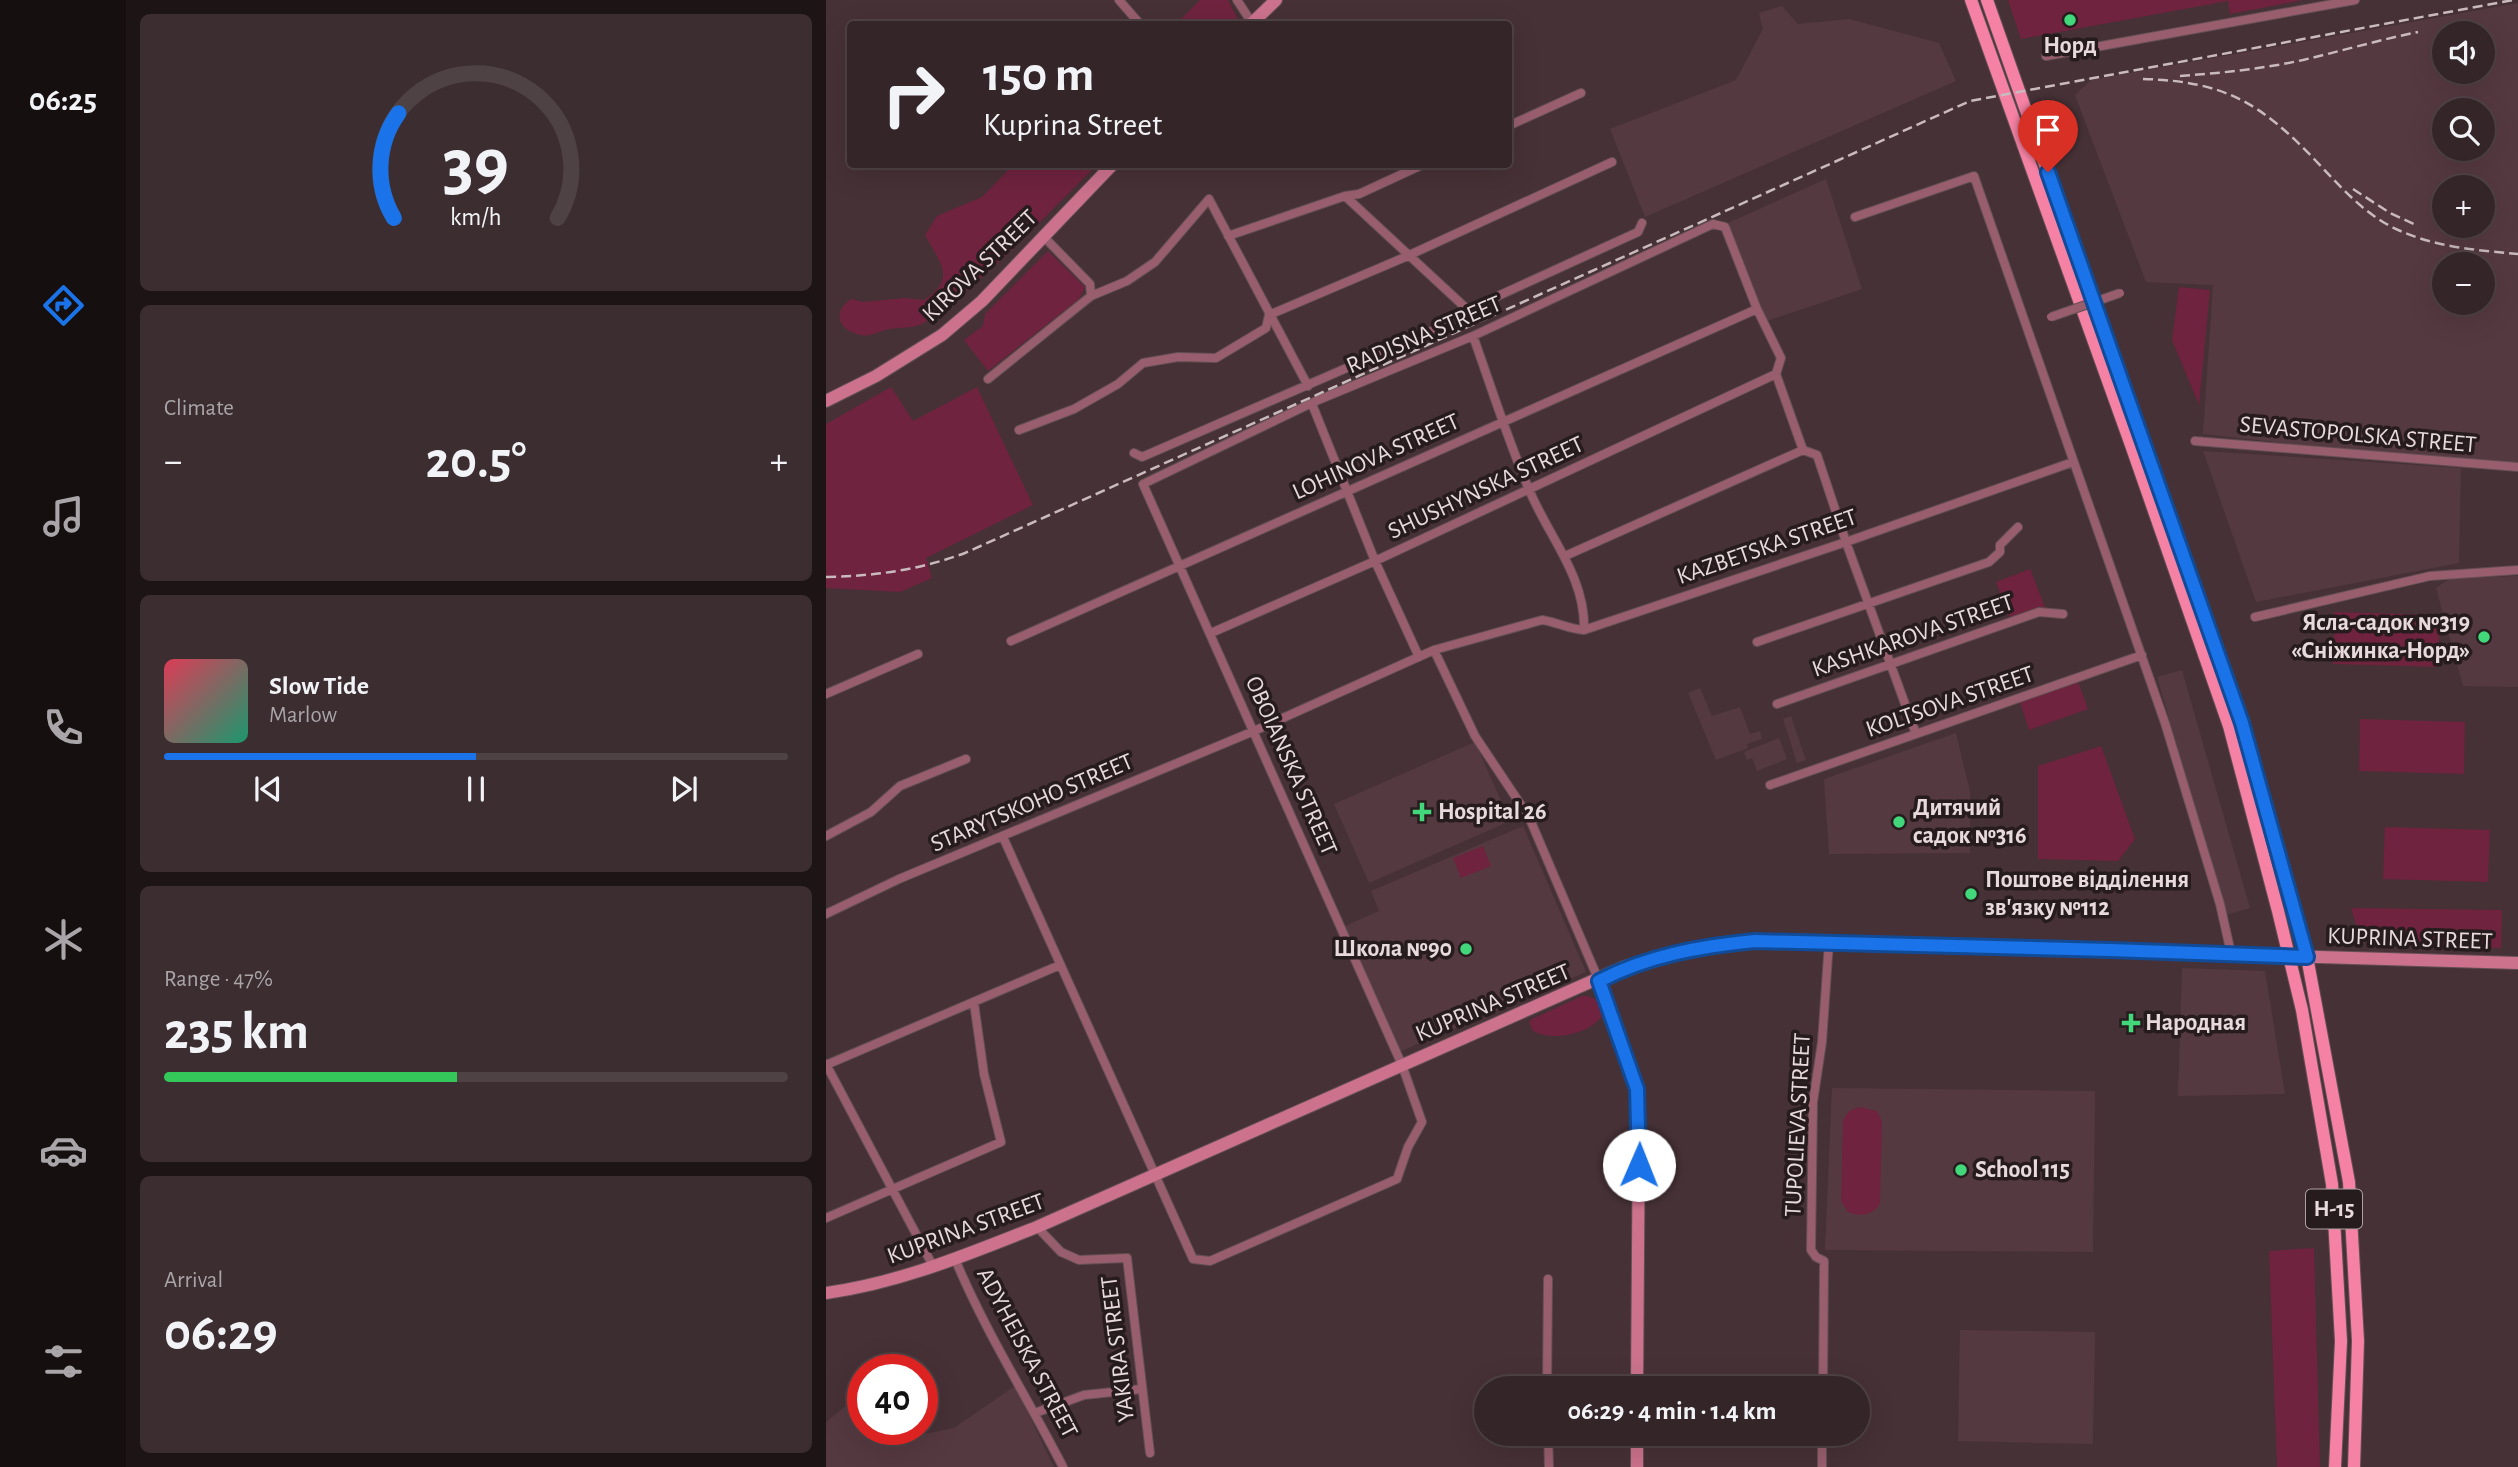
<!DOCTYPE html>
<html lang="en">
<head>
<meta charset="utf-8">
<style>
  :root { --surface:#342528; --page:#3c2d30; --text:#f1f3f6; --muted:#a9a5a8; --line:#4e4245; --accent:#1a73e8 }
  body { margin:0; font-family:"Alegreya Sans",sans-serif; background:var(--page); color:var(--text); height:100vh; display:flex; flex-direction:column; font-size:26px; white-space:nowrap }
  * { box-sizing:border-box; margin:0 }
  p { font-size:23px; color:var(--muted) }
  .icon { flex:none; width:38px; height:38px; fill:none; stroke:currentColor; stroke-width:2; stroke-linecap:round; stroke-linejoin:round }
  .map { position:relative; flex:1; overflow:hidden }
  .panel { display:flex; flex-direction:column; gap:14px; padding:14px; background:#1d1416; width:700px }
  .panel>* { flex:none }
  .guide { position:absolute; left:21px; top:21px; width:665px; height:147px; border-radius:7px; box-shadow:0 7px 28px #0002,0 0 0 2px var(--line); background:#342528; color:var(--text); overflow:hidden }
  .buttons { position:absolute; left:1606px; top:21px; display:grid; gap:14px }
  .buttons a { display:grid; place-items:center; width:63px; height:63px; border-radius:50%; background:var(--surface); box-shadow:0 7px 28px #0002,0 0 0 2px var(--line); font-size:35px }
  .speed { position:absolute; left:21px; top:1354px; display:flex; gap:14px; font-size:35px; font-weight:700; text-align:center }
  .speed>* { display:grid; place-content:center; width:91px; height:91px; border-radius:50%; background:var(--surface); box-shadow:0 7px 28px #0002,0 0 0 2px var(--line); line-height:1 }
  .speed .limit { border:10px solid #d22; background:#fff; color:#111 }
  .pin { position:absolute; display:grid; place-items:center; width:60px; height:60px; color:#fff; margin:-72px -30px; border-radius:50% 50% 50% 0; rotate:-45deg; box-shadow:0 0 7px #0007 }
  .pin .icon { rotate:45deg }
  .me { position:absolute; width:77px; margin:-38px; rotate:1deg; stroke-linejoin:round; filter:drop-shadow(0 0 5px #0008) }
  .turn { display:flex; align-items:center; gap:24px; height:147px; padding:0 21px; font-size:32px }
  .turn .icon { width:91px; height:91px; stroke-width:2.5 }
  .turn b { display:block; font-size:49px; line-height:60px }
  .big { font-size:52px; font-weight:600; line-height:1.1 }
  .panel .tile { flex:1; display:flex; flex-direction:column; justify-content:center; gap:10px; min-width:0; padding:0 24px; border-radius:10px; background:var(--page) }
  .panel .dial { align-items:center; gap:0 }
  .dial svg { height:182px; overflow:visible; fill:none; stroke:var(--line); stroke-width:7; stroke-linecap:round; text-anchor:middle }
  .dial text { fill:var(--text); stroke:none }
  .song { display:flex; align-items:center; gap:21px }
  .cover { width:84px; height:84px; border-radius:10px; background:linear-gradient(135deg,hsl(350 70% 55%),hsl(160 70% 35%)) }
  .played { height:7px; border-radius:4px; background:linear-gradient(90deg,var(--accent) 50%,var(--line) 50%) }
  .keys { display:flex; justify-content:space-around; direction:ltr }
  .heat { display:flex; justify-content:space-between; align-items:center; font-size:38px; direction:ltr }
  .charge { height:10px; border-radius:5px; background:linear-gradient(90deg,#34c759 47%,var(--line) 0) }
  .trip { position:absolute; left:648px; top:1376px; width:396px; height:70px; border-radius:35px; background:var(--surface); box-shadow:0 7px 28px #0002,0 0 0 2px var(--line); font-weight:600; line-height:70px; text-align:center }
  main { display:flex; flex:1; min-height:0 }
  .tab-bar { display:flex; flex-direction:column; width:126px; justify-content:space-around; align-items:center; background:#150f10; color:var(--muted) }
  .tab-bar .icon { width:49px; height:49px }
  .tab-bar .current { color:var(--accent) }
  .tab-bar b { font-size:32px; color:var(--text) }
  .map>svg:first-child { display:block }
  .built { fill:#553941; fill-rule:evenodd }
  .green { fill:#6f233e }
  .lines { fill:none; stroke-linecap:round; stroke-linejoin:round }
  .street-casing { stroke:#634f54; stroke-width:10 }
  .secondary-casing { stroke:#634f54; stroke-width:14 }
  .primary-casing { stroke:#634f54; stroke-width:14 }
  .street { stroke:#985e6e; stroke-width:8 }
  .secondary { stroke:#cc728d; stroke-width:12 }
  .primary { stroke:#f581a4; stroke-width:12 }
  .rail { stroke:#c9babd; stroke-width:2.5; stroke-dasharray:10 5; stroke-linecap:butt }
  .street-bridge-casing { stroke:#634f54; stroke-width:10; stroke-linecap:butt }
  .street-bridge { stroke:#985e6e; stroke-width:8 }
  .route-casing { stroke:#114b97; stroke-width:18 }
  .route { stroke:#1a73e8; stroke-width:12 }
  .poi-dot { fill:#43d77b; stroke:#261c1e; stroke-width:2.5 }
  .labels { text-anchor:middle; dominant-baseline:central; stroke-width:7; stroke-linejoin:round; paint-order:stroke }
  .shield { fill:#261c1e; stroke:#ada0a3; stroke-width:2 }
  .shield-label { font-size:23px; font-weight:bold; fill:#e7d9dc }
  .poi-label { font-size:24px; font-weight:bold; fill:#e7d9dc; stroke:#261c1e; text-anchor:start }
  .street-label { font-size:24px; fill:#e7d9dc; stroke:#261c1e }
</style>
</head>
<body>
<main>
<nav class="tab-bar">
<b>06:25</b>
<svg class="icon current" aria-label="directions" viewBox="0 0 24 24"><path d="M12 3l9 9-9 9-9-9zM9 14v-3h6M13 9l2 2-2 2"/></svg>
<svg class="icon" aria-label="music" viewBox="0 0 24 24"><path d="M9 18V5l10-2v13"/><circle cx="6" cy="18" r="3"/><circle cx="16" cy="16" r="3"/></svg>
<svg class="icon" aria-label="phone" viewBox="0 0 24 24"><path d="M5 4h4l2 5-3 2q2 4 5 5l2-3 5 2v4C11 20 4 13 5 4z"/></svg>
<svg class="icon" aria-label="climate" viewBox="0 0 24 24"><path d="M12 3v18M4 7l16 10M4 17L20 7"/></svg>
<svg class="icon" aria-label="car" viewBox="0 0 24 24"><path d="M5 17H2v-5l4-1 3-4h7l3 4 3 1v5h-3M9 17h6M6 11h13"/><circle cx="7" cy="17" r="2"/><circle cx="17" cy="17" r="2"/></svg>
<svg class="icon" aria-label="filters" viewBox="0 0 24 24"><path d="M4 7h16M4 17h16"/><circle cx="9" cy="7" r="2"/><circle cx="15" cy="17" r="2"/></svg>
</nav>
<section class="panel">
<div class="tile dial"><svg viewBox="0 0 100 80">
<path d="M14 69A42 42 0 1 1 86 69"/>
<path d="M14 69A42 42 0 0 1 16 23" stroke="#1a73e8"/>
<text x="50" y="56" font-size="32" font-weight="700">39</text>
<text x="50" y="72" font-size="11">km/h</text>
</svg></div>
<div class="tile"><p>Climate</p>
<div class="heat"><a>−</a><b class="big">20.5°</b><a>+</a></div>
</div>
<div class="tile">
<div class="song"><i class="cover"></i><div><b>Slow Tide</b><p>Marlow</p></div></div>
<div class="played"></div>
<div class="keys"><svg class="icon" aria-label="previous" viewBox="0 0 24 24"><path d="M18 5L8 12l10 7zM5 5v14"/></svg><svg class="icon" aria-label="pause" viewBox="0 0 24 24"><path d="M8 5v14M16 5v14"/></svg><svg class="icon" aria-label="next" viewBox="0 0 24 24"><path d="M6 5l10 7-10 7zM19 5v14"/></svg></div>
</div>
<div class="tile"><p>Range · 47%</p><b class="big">235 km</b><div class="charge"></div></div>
<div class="tile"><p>Arrival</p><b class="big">06:29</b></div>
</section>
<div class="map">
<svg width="1692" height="1467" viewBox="0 0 1692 1467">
  <rect width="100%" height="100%" fill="#463136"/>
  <!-- built -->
  <path class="built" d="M1692,3v463l-55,-3 -260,-29 10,-149 -67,-3 -71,-187 16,-15zM1619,33h38v39h-38zM1619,110h38v39h-38zM1619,187h38v39h-38zM1619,264h38v39h-38z
    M956,6l16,18 51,-5 90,24 17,38 -311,136 -35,-88 126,-49 27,-51 -4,-16z
    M1000,179l36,110 -95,32 -39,-98z
    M1377,451l258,17 -2,95 -203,39z
    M1692,576v111l-55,-1 -27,-98 13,-9z
    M1356,670l68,238 -24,7 -69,-238z
    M874,688l12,28 28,-9 10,27 10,-3 2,8 -15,5 1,4 -32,12 -28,-67z
    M965,716l15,44 -9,3 -14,-44z
    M1130,733l14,59v61l-141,1 -5,-75z
    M953,738l8,21 -30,12 -5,-13 -5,2 -3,-8z
    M649,742l35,79 -141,62 -35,-79z
    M697,826l63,146 -187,80 -54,-126 34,-15 -8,-20z
    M1356,968l83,3 20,123 -107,2z
    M1006,1088l263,3 -2,161 -268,-2z
    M1134,1330l135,2 -2,112 -135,-3z
    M189,1386l39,81h-228v-45l28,-23 9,11v20h16l4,5 11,5 60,-12z"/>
  <!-- green -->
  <path class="green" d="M374,0h28l12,23 -64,1z
    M1182,0h295l-73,14 -2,-13 -207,38z
    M187,165h84c-42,41 -82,85 -128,123 -14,12 -30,27 -47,36 -11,5 -25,3 -37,6 -15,5 -20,9 -35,1 -15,-7 -13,-25 2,-32l11,3 42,-4 19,2c33,-21 16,-37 1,-65l12,-19 45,-19z
    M222,251l37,36 -6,12 -91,72 -24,-31 19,-14 2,-12z
    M1353,287l31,3 -11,115 -27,-65z
    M65,387l22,34 64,-34 56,118 -107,53 6,20 -32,14 -74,-4v-164z
    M1204,569l15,38 -34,13 -15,-38z
    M1508,612l106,3 -2,52 -105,-3z
    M1252,682l10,27 -59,21 -9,-28z
    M1534,719l105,3 -1,52 -105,-3z
    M1275,746l34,93 -17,22 -80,-2v-93z
    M1559,827l105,3 -2,52 -105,-3z
    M657,846l8,20 -30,12 -8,-20z
    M1525,908l151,2 -1,38 -128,-4 -13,-6z
    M756,996h5l15,6 3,8c-8,23 -52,33 -72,21l-4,-9 3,-3z
    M1034,1107l17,4 5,10 -2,82c-7,13 -20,14 -32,9l-7,-11 2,-81 6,-9z
    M1488,1248l6,219h-43l-8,-216z"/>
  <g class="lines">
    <defs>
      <path id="street" d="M293,0l21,24
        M411,0l15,23
        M1220,56l309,-56
        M682,126l73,-33
        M519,196l123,114
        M1029,217l119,-41 191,547 55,181 11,49
        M217,236l47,48 1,12
        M402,236l117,-40 14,-2 65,-30
        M647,336c18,50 34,102 55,151 19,48 58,89 56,143
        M162,379l103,-83 36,-15 28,-19 54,-63 99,187
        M490,401l-4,3 63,157 44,96
        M193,430l55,-21 44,-25 25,-21 35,-6 38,1 50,-30 3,-13 134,-57 209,-96
        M1369,441l323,26
        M308,453l8,4 308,-134 15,-12 173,-79 4,-9
        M739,556l238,-106
        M1429,617l175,-41 88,-6
        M385,633l164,-72 401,-187
        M185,641l746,-332
        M931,642l232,-80 11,-10v-7l18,-18
        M608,650l41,86 54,81 70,164
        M0,694l92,-40
        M951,704l262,-92 24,2
        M944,785l372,-130
        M0,836l45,-24 29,-26 66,-27
        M177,837l190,422 17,2 187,-82 11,-32 14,-25 -20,-57 -259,-581 173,-83 157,-65 240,-112 12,3 32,82 24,49 -5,16 27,76 14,5 29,87 70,192
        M0,914l73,-35 355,-148 180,-81 108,-30c15,2 26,9 42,10l262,-88 227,-80
        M0,1064l107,202
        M0,1065l234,-100
        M0,1218l175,-76 -17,-68 -10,-71
        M211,1227l24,25 18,8 48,-2 23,195
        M129,1259c30,72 72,138 108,208
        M721,1388l1,-109
        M997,1388l1,-127 -8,-4 -5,-7 2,-148 9,-60 7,-100
        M209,1413l49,-18 58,-6
        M722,1433l1,34
        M996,1467v-34"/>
      <path id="secondary" d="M425,24l25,-24
        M0,401l50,-25 66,-41 40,-34 131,-137
        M773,981l39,108 1,28 -2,271
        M0,1293c74,-10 142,-39 211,-66l587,-260c42,-13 85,-23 129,-26 25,-1 51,1 76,1l689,21
        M811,1467v-34"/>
      <path id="primary" d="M1145,0l160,445 98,281 49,185 24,99 30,174 9,157 -6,126
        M1161,0l255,723 65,234 42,225 9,159 -4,126"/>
    </defs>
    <!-- street casing -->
    <use href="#street" class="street-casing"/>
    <!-- secondary casing -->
    <use href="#secondary" class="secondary-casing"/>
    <!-- primary casing -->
    <use href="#primary" class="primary-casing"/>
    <!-- street -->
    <use href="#street" class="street"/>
    <!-- secondary -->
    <use href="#secondary" class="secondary"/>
    <!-- primary -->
    <use href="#primary" class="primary"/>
    <!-- rail -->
    <path class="rail" d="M1354,76c41,-3 82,-7 123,-16 38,-9 76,-20 115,-28
      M1317,79c81,2 118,24 173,82 21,22 41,45 67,61 40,24 90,28 135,32
      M1527,189l37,24 24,11
      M0,577c49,-1 93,-7 139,-24l1005,-452 543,-101"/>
    <defs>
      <path id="street-bridge" d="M1225,317l69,-24"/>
    </defs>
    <!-- street-bridge casing -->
    <use href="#street-bridge" class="street-bridge-casing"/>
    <!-- street-bridge -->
    <use href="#street-bridge" class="street-bridge"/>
  </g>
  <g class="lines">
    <defs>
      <path id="route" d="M813,1165l-2,-76 -38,-108c48,-25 102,-35 156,-40l355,9 197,7 -65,-234 -194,-551"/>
    </defs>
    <!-- route casing -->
    <use href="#route" class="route-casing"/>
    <!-- route -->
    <use href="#route" class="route"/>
  </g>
  <!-- markers -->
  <g class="poi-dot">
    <circle cx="1244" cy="20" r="7"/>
    <circle cx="1658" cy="637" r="7"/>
    <path d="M592.5 801.5h7v7h7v7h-7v7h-7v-7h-7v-7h7z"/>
    <circle cx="1073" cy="822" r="7"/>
    <circle cx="1145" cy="894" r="7"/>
    <circle cx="640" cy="949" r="7"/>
    <path d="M1301.5 1012.5h7v7h7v7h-7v7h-7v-7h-7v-7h7z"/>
    <circle cx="1135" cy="1170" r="7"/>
  </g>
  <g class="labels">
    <!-- shield labels -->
    <rect class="shield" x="1480" y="1189.5" width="56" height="39" rx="5"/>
    <g class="shield-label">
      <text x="1508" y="1209">Н-15</text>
    </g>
    <!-- poi labels -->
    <g class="poi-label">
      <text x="1244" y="46" text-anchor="middle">Норд</text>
      <text x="1644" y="623" text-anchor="end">Ясла-садок №319<tspan x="1644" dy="28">«Сніжинка-Норд»</tspan></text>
      <text x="1087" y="808">Дитячий<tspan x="1087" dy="28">садок №316</tspan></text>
      <text x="612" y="812">Hospital 26</text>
      <text x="1159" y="880">Поштове відділення<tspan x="1159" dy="28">зв'язку №112</tspan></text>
      <text x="626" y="949" text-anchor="end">Школа №90</text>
      <text x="1319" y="1023">Народная</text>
      <text x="1149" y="1170">School 115</text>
    </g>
    <!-- street labels -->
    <g class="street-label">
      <text transform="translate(154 266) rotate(-44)">KIROVA STREET</text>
      <text transform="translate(598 335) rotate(-23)">RADISNA STREET</text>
      <text transform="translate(1532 435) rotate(5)">SEVASTOPOLSKA STREET</text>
      <text transform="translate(550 457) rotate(-24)">LOHINOVA STREET</text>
      <text transform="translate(660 488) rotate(-25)">SHUSHYNSKA STREET</text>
      <text transform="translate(941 547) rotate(-19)">KAZBETSKA STREET</text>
      <text transform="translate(1087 636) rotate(-19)">KASHKAROVA STREET</text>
      <text transform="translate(1124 702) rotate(-19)">KOLTSOVA STREET</text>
      <text transform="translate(465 766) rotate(66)">OBOIANSKA STREET</text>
      <text transform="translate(206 803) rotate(-23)">STARYTSKOHO STREET</text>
      <text transform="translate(1584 939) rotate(2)">KUPRINA STREET</text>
      <text transform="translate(667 1003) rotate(-23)">KUPRINA STREET</text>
      <text transform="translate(972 1125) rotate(-87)">TUPOLIEVA STREET</text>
      <text transform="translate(140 1229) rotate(-20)">KUPRINA STREET</text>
      <text transform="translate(292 1349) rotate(-97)">YAKIRA STREET</text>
      <text transform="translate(201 1353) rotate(62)">ADYHEISKA STREET</text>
    </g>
  </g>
</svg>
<div class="buttons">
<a><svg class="icon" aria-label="sound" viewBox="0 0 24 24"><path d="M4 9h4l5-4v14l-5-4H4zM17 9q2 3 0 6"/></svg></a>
<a><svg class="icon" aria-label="search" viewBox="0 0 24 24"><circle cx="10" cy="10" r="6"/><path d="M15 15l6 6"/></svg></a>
<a>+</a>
<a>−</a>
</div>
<div class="speed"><div class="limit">40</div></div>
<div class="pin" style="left:1222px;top:172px;background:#d93025"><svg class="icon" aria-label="arrive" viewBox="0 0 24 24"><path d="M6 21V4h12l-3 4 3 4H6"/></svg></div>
<svg class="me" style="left:813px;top:1165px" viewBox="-20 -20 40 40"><circle r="19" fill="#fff"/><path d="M0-13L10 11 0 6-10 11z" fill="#1a73e8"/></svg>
<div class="trip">06:29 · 4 min · 1.4 km</div>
<div class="guide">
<div class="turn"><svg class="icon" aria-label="right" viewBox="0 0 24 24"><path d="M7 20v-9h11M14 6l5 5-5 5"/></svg><div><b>150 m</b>Kuprina Street</div></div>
</div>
</div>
</main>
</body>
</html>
